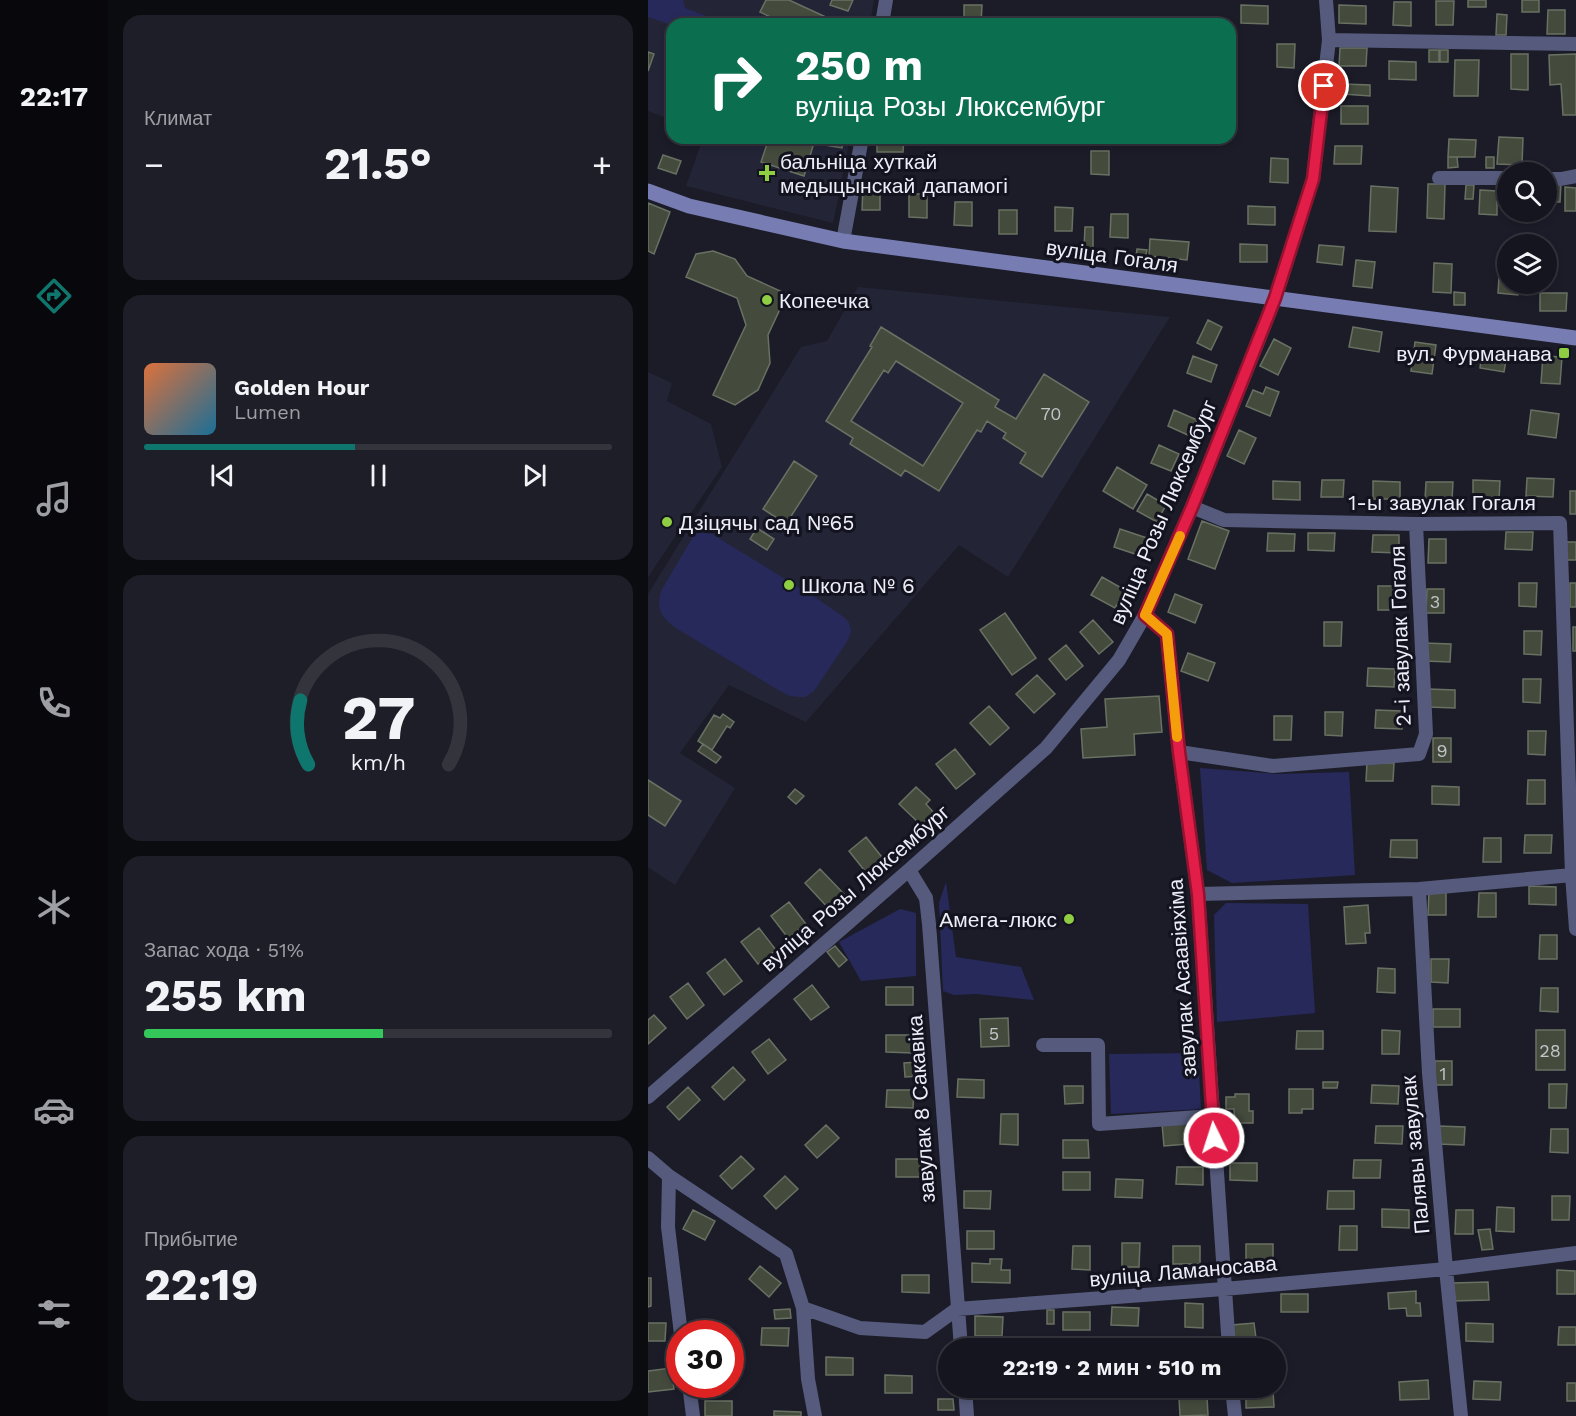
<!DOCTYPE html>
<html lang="ru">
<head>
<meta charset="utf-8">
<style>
  :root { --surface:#14151e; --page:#1d1e27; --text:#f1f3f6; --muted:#9d9fa4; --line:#33343c; --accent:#0f766e }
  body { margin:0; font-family:"Work Sans",sans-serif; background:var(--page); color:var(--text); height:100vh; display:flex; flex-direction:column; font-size:22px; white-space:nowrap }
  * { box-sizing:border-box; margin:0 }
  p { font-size:20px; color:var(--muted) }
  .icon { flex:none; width:33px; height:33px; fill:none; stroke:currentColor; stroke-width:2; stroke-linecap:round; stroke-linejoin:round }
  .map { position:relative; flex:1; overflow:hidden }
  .sheet { display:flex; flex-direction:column; gap:15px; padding:15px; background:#0b0c10; width:540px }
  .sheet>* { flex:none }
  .hud { position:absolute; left:18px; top:18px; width:570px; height:126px; border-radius:18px; box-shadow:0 3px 9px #0003,0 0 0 2px var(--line); background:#0b6e4f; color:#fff; overflow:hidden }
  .buttons { position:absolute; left:849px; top:162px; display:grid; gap:12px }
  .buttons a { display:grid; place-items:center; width:60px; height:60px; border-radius:50%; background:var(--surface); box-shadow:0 3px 9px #0003,0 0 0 2px var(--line); font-size:30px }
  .speed { position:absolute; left:18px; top:1320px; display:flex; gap:12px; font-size:30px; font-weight:700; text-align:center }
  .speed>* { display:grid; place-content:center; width:78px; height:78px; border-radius:50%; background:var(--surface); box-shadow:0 3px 9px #0003,0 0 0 2px var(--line); line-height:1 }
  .speed .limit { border:9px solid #d22; background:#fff; color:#111 }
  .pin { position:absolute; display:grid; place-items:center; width:51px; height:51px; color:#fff; margin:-26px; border:3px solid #fff; border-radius:50%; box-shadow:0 2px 6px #0007 }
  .me { position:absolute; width:66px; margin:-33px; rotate:356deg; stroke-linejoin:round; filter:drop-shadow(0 0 4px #0008) }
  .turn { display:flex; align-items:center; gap:21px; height:126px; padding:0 30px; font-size:27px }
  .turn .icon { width:78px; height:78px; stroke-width:2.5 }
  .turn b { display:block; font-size:42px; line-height:51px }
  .big { font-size:45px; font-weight:700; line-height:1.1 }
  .sheet .tile { flex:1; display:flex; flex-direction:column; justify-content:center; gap:9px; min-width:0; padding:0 21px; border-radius:18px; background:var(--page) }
  .sheet .dial { align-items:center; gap:0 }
  .dial svg { height:156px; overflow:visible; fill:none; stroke:var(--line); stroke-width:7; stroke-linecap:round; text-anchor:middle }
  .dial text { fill:var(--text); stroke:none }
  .song { display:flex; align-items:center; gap:18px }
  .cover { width:72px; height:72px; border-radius:9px; background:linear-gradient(135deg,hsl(20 70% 55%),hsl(200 70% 35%)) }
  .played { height:6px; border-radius:3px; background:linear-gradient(90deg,var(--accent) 45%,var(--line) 45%) }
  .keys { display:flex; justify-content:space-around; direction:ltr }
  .heat { display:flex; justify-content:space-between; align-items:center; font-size:33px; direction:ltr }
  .charge { height:9px; border-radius:4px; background:linear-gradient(90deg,#34c759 51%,var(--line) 0) }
  .trip { position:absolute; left:290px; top:1338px; width:348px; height:60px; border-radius:30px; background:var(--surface); box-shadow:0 3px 9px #0003,0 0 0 2px var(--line); font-weight:700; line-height:60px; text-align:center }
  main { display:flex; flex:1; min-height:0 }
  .menu { display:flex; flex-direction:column; width:108px; justify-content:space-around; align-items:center; background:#08080c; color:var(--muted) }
  .menu .icon { width:42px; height:42px }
  .menu .current { color:var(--accent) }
  .menu b { font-size:27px; color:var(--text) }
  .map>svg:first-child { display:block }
  .built { fill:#232537 }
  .green { fill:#28295b }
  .building { fill:#444b3d; stroke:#697163; stroke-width:1.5; fill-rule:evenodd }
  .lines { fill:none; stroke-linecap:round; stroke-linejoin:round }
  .street { stroke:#565a7c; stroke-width:14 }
  .secondary { stroke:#777cb2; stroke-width:15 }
  .route-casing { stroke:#92132f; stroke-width:15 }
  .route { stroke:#e11d48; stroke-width:10 }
  .slow { stroke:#f59e0b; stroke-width:10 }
  .poi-dot { fill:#8fcd42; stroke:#12131f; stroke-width:2 }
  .labels { text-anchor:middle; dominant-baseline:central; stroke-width:6; stroke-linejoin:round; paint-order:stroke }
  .number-label { font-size:18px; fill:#c2c4c8 }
  .poi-label { font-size:21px; fill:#ecedf6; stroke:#12131f; text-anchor:start }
  .street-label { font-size:21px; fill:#ecedf6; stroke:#12131f }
</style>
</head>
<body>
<main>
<nav class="menu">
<b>22:17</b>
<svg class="icon current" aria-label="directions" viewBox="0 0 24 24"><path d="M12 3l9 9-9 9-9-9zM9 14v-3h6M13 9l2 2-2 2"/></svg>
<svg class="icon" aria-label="music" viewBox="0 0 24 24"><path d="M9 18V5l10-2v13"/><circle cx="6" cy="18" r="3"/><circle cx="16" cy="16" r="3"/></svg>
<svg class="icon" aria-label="phone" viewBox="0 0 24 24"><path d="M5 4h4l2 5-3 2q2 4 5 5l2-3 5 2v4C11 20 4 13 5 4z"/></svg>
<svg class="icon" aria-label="climate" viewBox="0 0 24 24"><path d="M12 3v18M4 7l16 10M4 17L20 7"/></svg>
<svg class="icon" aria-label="car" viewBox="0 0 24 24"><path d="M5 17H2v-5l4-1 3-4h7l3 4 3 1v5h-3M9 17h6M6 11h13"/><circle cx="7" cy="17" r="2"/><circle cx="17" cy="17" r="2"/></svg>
<svg class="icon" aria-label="filters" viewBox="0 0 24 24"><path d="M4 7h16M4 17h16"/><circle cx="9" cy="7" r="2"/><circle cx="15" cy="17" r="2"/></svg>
</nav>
<section class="sheet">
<div class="tile"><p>Климат</p>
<div class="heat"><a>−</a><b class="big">21.5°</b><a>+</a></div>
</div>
<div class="tile">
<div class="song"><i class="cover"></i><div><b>Golden Hour</b><p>Lumen</p></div></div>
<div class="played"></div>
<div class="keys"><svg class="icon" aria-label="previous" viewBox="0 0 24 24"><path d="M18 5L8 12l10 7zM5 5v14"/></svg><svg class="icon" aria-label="pause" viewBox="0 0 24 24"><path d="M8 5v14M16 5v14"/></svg><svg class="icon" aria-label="next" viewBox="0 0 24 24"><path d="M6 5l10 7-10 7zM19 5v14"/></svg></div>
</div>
<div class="tile dial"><svg viewBox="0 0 100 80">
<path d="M14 69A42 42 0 1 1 86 69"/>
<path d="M14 69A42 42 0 0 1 10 36" stroke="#0f766e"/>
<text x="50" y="56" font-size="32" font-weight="700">27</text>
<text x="50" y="72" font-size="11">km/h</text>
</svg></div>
<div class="tile"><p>Запас хода · 51%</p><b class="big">255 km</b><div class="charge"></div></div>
<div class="tile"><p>Прибытие</p><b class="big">22:19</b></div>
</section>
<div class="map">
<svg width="928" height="1416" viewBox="0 0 928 1416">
  <rect width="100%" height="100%" fill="#1b1c28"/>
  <!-- built -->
  <path class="built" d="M0,0h226l-4,24h-198v96l-24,-9z
    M55,138h147l-17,85 -147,-37z
    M210,287l312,30 -162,260 -49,-32 -153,177 -77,-37 -49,68 55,35 -60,97 -27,-18v-273l153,-247 26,-6z
    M0,372l24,11 -5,18 44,23 11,43 -74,110z"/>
  <!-- green -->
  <path class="green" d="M0,0h35l2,8 40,15 -53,1v1l-24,-8z
    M53,532l11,2 107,66 26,18 4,5 2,8 -3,9 -34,51 -9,6h-5l-10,-1 -10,-5 -101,-61c-17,-12 -23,-18 -18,-39l33,-56z
    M552,768l77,6 72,-2 6,103 -123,8 -25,-13z
    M298,882l10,75 65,10 13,33 -58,-6 -22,1 -11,-4 -4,-88z
    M578,903l82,1 7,109 -98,9 -3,-107z
    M252,909l16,4v63l-55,5 -22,-39z
    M550,1053l3,56 -90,5 -2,-60z"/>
  <!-- building -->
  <path class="building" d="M118,0h23l52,24h-56l-25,-12z
    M184,0h21l-5,11 -18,-6z
    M820,0h18v7h-18z
    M874,0h17v12h-17z
    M788,1h18l-1,24h-17z
    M746,2h17v24l-18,-1z
    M316,5h18l-1,19h-17z
    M593,5l27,1v18l-27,-1z
    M691,5l27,1v18l-27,-1z
    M900,10h17v24h-18z
    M849,14l10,1 -1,20h-10z
    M548,17l1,7h-39v-6z
    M629,44h18l-1,24 -17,-1z
    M692,48h27l-1,18h-27z
    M781,50h10v12h-10z
    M792,50h8v12h-8z
    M0,52l6,2 -6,17z
    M863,54h17v36l-17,-1z
    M928,54v61h-13l-2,-31 -11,1 -1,-30z
    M807,60h24l-1,36h-24z
    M741,61l27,1v18l-27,-1z
    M695,84l27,1v11l-27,-2z
    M693,106h27v18h-27z
    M851,137l24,1 -1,27 -25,-1z
    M121,138h17l27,8 -9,30 -43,-14z
    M165,138h31l-2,10 -30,-5z
    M229,138h27l-1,14h-26z
    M506,138h27v6h-27z
    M801,139l27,1 -1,17h-27z
    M687,146h27l-1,18h-27z
    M443,151h18v24l-18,-1z
    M15,155l18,6 -5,13 -18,-6z
    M800,157h9l1,10 -10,1z
    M838,157h8v11h-8z
    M623,158l17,1v24l-18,-1z
    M780,184h17l-1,35 -17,-1z
    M906,184h7l-1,18h-7z
    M818,185h8l-1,14h-8z
    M215,186h17v24h-18z
    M723,186l27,2 -2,44 -27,-1z
    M917,187l11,1v23h-11z
    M832,190l17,1v24l-18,-1z
    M261,194h18v24l-18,-1z
    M307,202h17v24l-18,-1z
    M0,203l22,9 -16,42 -6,-3z
    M600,206l27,1v18l-27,-1z
    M407,207l18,1 -1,23h-17z
    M351,210h18v24h-18z
    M463,214h17v24l-18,-1z
    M437,227h8v22l-9,-1z
    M502,239l39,3 -2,18 -38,-4z
    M592,244l27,1v17h-27z
    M671,245l25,2 -2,18 -25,-3z
    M489,249l10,1 -2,9 -9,-2z
    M65,251l22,8 12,17 40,18 -19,41 2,28 -12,27 -23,15 -22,-10 33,-70 -9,-27 -51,-21 10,-23z
    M708,260l19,2 -3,26 -19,-2z
    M786,263l18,1 -1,29 -18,-1z
    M851,277h9v7h11l-1,11 -20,-2z
    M806,292l11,1v12h-11z
    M892,293h27l-1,18h-26z
    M560,320l14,7 -11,23 -14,-7z
    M233,327l118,73 -4,7 21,12 28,-45 45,28 -47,75 -22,-14 6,-10 -23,-15 3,-5 -19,-12 -6,11 -4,-2 -38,61 -34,-21 -4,6 -51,-32 3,-6 -27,-17 46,-74 -2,-1zM248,361l67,42 -40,63 -72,-45 33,-51 4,3z
    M705,327l29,5 -3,20 -30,-5z
    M626,339l17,9 -13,27 -18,-9z
    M767,342l21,3 -4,29 -21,-3z
    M834,351l25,3 -3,18 -24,-4z
    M545,356l24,9 -6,17 -24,-9z
    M895,356l19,1 -2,27 -19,-1z
    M618,387l13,5 -9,24 -24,-10 7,-16 10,4z
    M526,410l23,10 -7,16 -22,-10z
    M883,410l28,4 -3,24 -28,-4z
    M591,430l17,8 -12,26 -17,-8z
    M511,445l20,9 -8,17 -20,-8z
    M146,461l23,15 -31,48 -23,-15z
    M469,467l30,18 -14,24 -30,-18z
    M879,478l27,1 -1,18 -27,-1z
    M674,480h22l-1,17h-22z
    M825,480l27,1 -1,18 -26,-1z
    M625,481l27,1v18l-27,-1z
    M725,481l27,1v17h-27z
    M778,482h27l-1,18h-27z
    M922,491h6v23h-6z
    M499,494l19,11 -9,17 -20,-11z
    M554,521l27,10 -14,38 -27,-10z
    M109,528l17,11 -7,11 -17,-11z
    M472,529l27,9 -6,18 -27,-9z
    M858,532h27l-1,18 -27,-1z
    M620,533l27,1 -1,17h-27z
    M660,533h27l-1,18 -26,-1z
    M725,535h26v18l-27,-1z
    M781,539h17v24h-18z
    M916,542h12v18h-13z
    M454,577l23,13 -10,18 -24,-13z
    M871,583h18l-1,24 -17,-1z
    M922,583h6v24h-6z
    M730,586h18l-1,24h-17z
    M779,589h17v24h-18z
    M527,594l27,11 -7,18 -27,-11z
    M357,613l31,45 -24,17 -32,-45z
    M445,620l20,22 -14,12 -19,-22z
    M676,622h18l-1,24h-17z
    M925,627h3v24h-3z
    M876,631h18l-1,24 -17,-1z
    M776,643l27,1 -1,18 -26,-1z
    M418,645l17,21 -17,14 -17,-21z
    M540,653l27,10 -7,18 -27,-10z
    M720,668l27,1 -1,18 -27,-1z
    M389,675l18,19 -21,19 -18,-19z
    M875,679h18l-1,24 -17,-1z
    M780,689l27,1v18l-27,-1z
    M511,696l3,36 -28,2 1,21 -52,3 -2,-29 26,-2 -2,-28z
    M341,706l20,22 -19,17 -20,-22z
    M728,710l26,1v18l-27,-1z
    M677,712h18l-1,24 -17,-1z
    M75,714l11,8 -4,6 -3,-2 -15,24 -14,-9 16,-26 6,3z
    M626,716h18l-1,24h-17z
    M880,731h18l-1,24 -17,-1z
    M785,738h18v24h-18z
    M55,744l18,13 -5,6 -18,-12z
    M307,749l20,25 -19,15 -20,-25z
    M719,763h27l-1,18h-27z
    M0,780l33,21 -16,25 -17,-11z
    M880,780h17v24h-18z
    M784,786l27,1v18l-27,-1z
    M268,787l14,13 -4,4 8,9 -13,12 -22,-21z
    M147,789l9,7 -8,8 -8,-7z
    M877,835h27l-1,18h-27z
    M218,837l19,24 -17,14 -19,-24z
    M836,838h17v24h-18z
    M743,840h26v18l-27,-1z
    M172,869l25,26 -15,15 -25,-27z
    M881,886l27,1v18l-27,-1z
    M781,891l17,1v23h-18z
    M831,893h17v24h-18z
    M141,902l17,22 -18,14 -17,-22z
    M720,905l2,28h-5l1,10 -20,1 -2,-37z
    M111,928l17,22 -18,14 -17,-22z
    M892,935h17v24h-18z
    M187,946l12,14 -8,7 -12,-15z
    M77,959l17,22 -18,14 -17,-22z
    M783,959h18l-1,24 -17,-1z
    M730,968l17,1v24l-18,-1z
    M40,983l16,22 -17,14 -17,-22z
    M164,985l17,22 -18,13 -17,-21z
    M238,987h27v18h-27z
    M893,988h17v24l-18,-1z
    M785,1009h27v18h-27z
    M6,1015l12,13 -18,16v-24z
    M360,1018l1,28 -28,1 -1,-28z
    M734,1030l18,1 -1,23h-17z
    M888,1030h29v40h-29z
    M649,1031h26v18h-27z
    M238,1035h27v18l-27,-1z
    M121,1039l17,21 -18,14 -16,-22z
    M787,1061h17v24h-18z
    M271,1062l1,14 -15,1 -1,-14z
    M85,1067l12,13 -21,20 -12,-13z
    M310,1079l26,1v18l-27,-1z
    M675,1082h15l-1,6h-14z
    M901,1084h18l-1,24h-17z
    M724,1085l27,1 -1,18 -27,-1z
    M416,1086h19v17l-18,1z
    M40,1087l12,13 -21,20 -12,-13z
    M641,1089h24v20h-11v4h-13z
    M239,1090h27l-1,18 -27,-1z
    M587,1094h14v17h4v12h-18l-1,-14h-8v-12h9z
    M353,1114h17v31l-18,-1z
    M550,1122l2,21 -36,3 -2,-22z
    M178,1125l13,13 -22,20 -12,-13z
    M728,1126h27l-1,18 -27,-1z
    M790,1126l27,1 -1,18 -27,-1z
    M903,1129h17v24l-18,-1z
    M415,1140h25l1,18h-26z
    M93,1156l13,13 -22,20 -12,-13z
    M248,1159h27v18h-27z
    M706,1160h27l-1,18h-27z
    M582,1163h27v18l-27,-1z
    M529,1167h26v18l-27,-1z
    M415,1172h27v18h-27z
    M137,1176l13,13 -22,20 -12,-13z
    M468,1179l27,1 -1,18 -27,-1z
    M316,1191h27l-1,18 -26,-1z
    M680,1191h26v18h-27z
    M904,1196h18l-1,24h-17z
    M849,1207l17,1v24l-18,-1z
    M734,1209l27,1v18l-27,-1z
    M45,1210l22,11 -10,19 -22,-11z
    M808,1210h17v24h-18z
    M692,1226h17v24h-18z
    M842,1229l3,20 -11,1 -4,-20z
    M319,1231h27v18h-27z
    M474,1243h18l-1,24h-17z
    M598,1244h27v18h-27z
    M425,1246h17v24l-18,-1z
    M525,1246h27v18h-27z
    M342,1259h12l-1,11h9v13l-38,-1v-19l18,1z
    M112,1266l21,17 -12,14 -20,-18z
    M909,1270l18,1v23h-18z
    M254,1275h27v18l-27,-1z
    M0,1278h3v28l-3,1z
    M840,1282l1,18 -37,1v-18z
    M768,1291v12h4l1,13h-14l-1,-8 -17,1 -1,-16z
    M633,1294h27v18h-27z
    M537,1303l18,1v24l-18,-1z
    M464,1307l27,1 -1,18 -27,-1z
    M142,1309l1,9 -16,1 -1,-9z
    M399,1310h7v14h-7z
    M415,1312h27v18h-27z
    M327,1316l28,1 -1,19h-27z
    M0,1323h18l-1,18h-17z
    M606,1323l2,15 -13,1 -1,-2h-9l-1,-12z
    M818,1323l27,1v18l-27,-1z
    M911,1327h17v18h-18z
    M114,1328h27l-1,18 -27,-1z
    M612,1341l1,7h-29h13v-6z
    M178,1357l27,1v17h-27z
    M23,1368l3,21 -26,3v-21z
    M237,1375l27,1v17h-27z
    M780,1380l1,19 -29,1 -1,-18z
    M826,1381l27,1 -1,18 -27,-1z
    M919,1383h9v18h-9z
    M598,1390h27l1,17 -28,1z
    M559,1397l1,18 -28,1 -1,-18z
    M290,1399h15l1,11h-16z
    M57,1401h27v15h-27z
    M126,1411l27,1v4h-27z"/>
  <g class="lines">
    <!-- street -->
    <path class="street" d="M234,24l4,-24
      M681,40l247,4
      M791,178h69
      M898,179h15l15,-3
      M195,241l19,-103
      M544,507l32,13 192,4 144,-1 12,352 4,54
      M497,615l22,19 12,118 19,142 31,454
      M531,752l94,14 146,-12 7,-20 -10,-210
      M261,870l17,28 3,26 32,424
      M771,889l10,184 17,196 15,147
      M550,894l221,-5 153,-14
      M395,1045h55l1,79 114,-8
      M0,1097l261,-227 137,-122 73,-88 26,-45 47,-108 83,-208 38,-120 16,-139 -3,-40
      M0,1158l21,18 117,78 17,54 5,71 7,37
      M21,1176l-1,51 13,107
      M155,1308l57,20 65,4 32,-23 267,-20 222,-20 130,-16
      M41,1384l4,32
      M317,1388l2,28
      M584,1388l3,28"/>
    <!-- secondary -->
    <path class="secondary" d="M0,191l41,15 154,35 733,97"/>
  </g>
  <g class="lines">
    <defs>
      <path id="route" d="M566,1138l-16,-244 -19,-142 -12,-118 -22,-19 47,-108 83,-209 38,-119 11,-93"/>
    </defs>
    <!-- route casing -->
    <use href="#route" class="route-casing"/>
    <!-- route -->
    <use href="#route" class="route"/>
    <!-- slow -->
    <path class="slow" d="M529,737l-10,-103 -22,-19 35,-79"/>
  </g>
  <!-- markers -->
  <g class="poi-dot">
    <path d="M116 164h6v6h6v6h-6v6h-6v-6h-6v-6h6z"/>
    <circle cx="119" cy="300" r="6"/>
    <rect x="910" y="347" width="12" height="12" rx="3"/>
    <circle cx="19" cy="522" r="6"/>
    <circle cx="141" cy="585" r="6"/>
    <circle cx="421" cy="919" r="6"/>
  </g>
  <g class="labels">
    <!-- number labels -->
    <g class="number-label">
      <text x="403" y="413">70</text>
      <text x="787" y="601">3</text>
      <text x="794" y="750">9</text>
      <text x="346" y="1033">5</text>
      <text x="902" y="1050">28</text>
      <text x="795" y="1073">1</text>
    </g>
    <!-- poi labels -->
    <g class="poi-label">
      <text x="132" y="161">бальніца хуткай<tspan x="132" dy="24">медыцынскай дапамогі</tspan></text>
      <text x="131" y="300">Копеечка</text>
      <text x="904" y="353" text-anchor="end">вул. Фурманава</text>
      <text x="31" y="522">Дзіцячы сад №65</text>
      <text x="153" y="585">Школа № 6</text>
      <text x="409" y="919" text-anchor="end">Амега-люкс</text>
    </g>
    <!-- street labels -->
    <g class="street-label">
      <text transform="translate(464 256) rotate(8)">вуліца Гогаля</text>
      <text x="794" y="502">1-ы завулак Гогаля</text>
      <text transform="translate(515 512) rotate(-67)">вуліца Розы Люксембург</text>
      <text transform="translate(752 636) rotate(-92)">2-і завулак Гогаля</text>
      <text transform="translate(207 888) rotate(-41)">вуліца Розы Люксембург</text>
      <text transform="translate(534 978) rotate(-94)">завулак Асаавіяхіма</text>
      <text transform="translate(273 1109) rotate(-94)">завулак 8 Сакавіка</text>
      <text transform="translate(767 1155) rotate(-95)">Палявы завулак</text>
      <text transform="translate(535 1271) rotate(-5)">вуліца Ламаносава</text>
    </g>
  </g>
</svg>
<div class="buttons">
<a><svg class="icon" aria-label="search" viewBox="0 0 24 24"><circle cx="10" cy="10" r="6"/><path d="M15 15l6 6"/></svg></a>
<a><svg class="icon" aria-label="layers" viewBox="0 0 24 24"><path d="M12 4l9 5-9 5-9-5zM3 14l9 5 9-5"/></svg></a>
</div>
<div class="speed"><div class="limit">30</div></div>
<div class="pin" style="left:676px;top:86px;background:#d93025"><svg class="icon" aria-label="arrive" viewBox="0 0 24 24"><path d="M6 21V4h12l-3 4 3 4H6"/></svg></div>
<svg class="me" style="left:566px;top:1138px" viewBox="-20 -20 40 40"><circle r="17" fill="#e11d48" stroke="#fff" stroke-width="3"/><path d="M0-11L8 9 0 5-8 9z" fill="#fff"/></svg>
<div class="trip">22:19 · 2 мин · 510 m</div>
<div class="hud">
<div class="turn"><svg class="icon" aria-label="right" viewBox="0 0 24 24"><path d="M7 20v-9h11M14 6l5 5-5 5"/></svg><div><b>250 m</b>вуліца Розы Люксембург</div></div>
</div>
</div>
</main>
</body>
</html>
